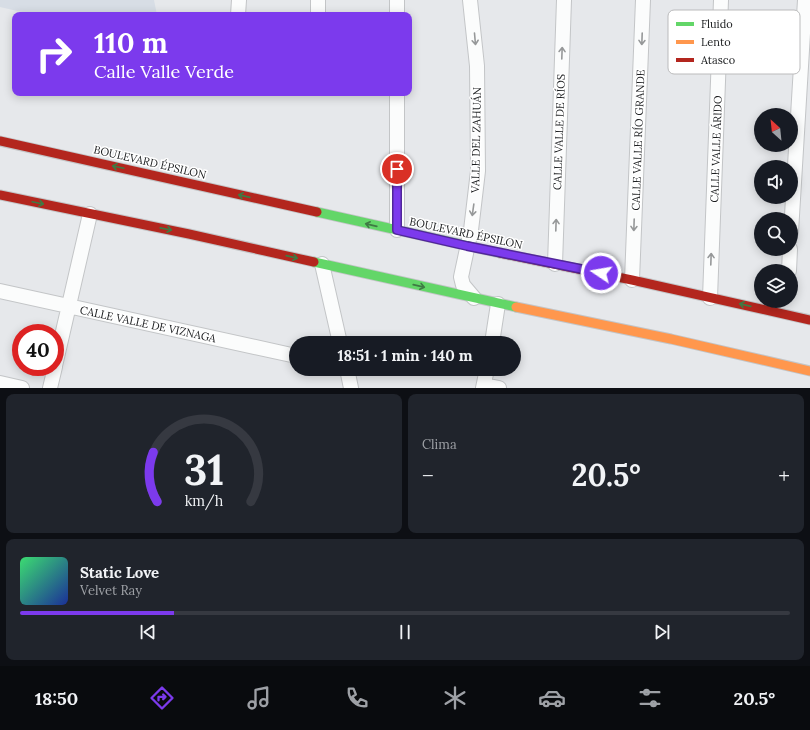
<!DOCTYPE html>
<html lang="es">
<head>
<meta charset="utf-8">
<style>
  :root { --surface:#171b24; --page:#20242c; --text:#f1f3f6; --muted:#9ea1a6; --line:#363941; --accent:#7c3aed }
  body { margin:0; font-family:Lora,serif; background:var(--page); color:var(--text); height:100vh; display:flex; flex-direction:column; font-size:15px; white-space:nowrap }
  * { box-sizing:border-box; margin:0 }
  p { font-size:13px; color:var(--muted) }
  .icon { flex:none; width:22px; height:22px; fill:none; stroke:currentColor; stroke-width:2; stroke-linecap:round; stroke-linejoin:round }
  .map { position:relative; height:388px; overflow:hidden }
  .details { display:flex; flex-direction:column; gap:6px; padding:6px; background:#0d0f14; flex:1 }
  .details>* { flex:none }
  .top-card { position:absolute; left:12px; top:12px; width:400px; height:84px; border-radius:8px; box-shadow:0 2px 10px #0003; background:#7c3aed; color:#fff; overflow:hidden }
  .needle { width:26px; rotate:333deg }
  .buttons { position:absolute; left:754px; top:108px; display:grid; gap:8px }
  .buttons a { display:grid; place-items:center; width:44px; height:44px; border-radius:50%; background:var(--surface); box-shadow:0 2px 10px #0003; font-size:20px }
  .speed { position:absolute; left:12px; top:324px; display:flex; gap:8px; font-size:20px; font-weight:700; text-align:center }
  .speed>* { display:grid; place-content:center; width:52px; height:52px; border-radius:50%; background:var(--surface); box-shadow:0 2px 10px #0003; line-height:1 }
  .speed .limit { border:6px solid #d22; background:#fff; color:#111 }
  .pin { position:absolute; display:grid; place-items:center; width:34px; height:34px; color:#fff; margin:-17px; border:2px solid #fff; border-radius:50%; box-shadow:0 1px 4px #0007 }
  .me { position:absolute; width:44px; margin:-22px; rotate:282deg; stroke-linejoin:round; filter:drop-shadow(0 0 3px #0008) }
  .turn { display:flex; align-items:center; gap:14px; height:84px; padding:0 16px; font-size:18px }
  .turn .icon { width:52px; height:52px; stroke-width:2.5 }
  .turn b { display:block; font-size:28px; line-height:34px }
  .big { font-size:30px; font-weight:700; line-height:1.1 }
  .details .widget { flex:1; display:flex; flex-direction:column; justify-content:center; gap:6px; min-width:0; padding:0 14px; border-radius:8px; background:var(--page) }
  .details .dial { align-items:center; gap:0 }
  .dial svg { height:104px; overflow:visible; fill:none; stroke:var(--line); stroke-width:7; stroke-linecap:round; text-anchor:middle }
  .dial text { fill:var(--text); stroke:none }
  .song { display:flex; align-items:center; gap:12px }
  .cover { width:48px; height:48px; border-radius:6px; background:linear-gradient(135deg,hsl(140 70% 55%),hsl(230 70% 35%)) }
  .played { height:4px; border-radius:2px; background:linear-gradient(90deg,var(--accent) 20%,var(--line) 20%) }
  .keys { display:flex; justify-content:space-around; direction:ltr }
  .heat { display:flex; justify-content:space-between; align-items:center; font-size:22px; direction:ltr }
  .details .tiles { flex:1; display:grid; gap:6px; grid-template-columns:1fr 1fr }
  .widget:last-child { grid-column:span 2 }
  .trip { position:absolute; left:289px; top:336px; width:232px; height:40px; border-radius:20px; background:var(--surface); box-shadow:0 2px 10px #0003; font-weight:700; line-height:40px; text-align:center }
  .tabs { display:flex; height:64px; justify-content:space-around; align-items:center; background:#090b0e; color:var(--muted) }
  .tabs .icon { width:28px; height:28px }
  .tabs .active { color:var(--accent) }
  .tabs b { font-size:18px; color:var(--text) }
  .map>svg:first-child { display:block }
  .built { fill:#d7dde5 }
  .lines { fill:none; stroke-linecap:round; stroke-linejoin:round }
  .street-casing { stroke:#c3c5c7; stroke-width:16 }
  .fast-casing { stroke:#c3c5c7; stroke-width:11 }
  .slow-casing { stroke:#c3c5c7; stroke-width:11 }
  .jam-casing { stroke:#c3c5c7; stroke-width:11 }
  .street { stroke:#fbfcfc; stroke-width:14 }
  .fast { stroke:#63d668; stroke-width:9 }
  .slow { stroke:#ff974d; stroke-width:9 }
  .jam { stroke:#b3261e; stroke-width:9 }
  .oneway { stroke:#969899 }
  .oneway2 { stroke:#3f7a44 }
  .route-casing { stroke:#51269a; stroke-width:10 }
  .route { stroke:#7c3aed; stroke-width:7 }
  .labels { text-anchor:middle; dominant-baseline:central; stroke-width:3; stroke-linejoin:round; paint-order:stroke }
  .street-label { font-size:11px; fill:#1b1d1f; stroke:#fff }
  .key { fill:#fff; stroke:#bbbbbc; stroke-width:1 }
  .key-label { font-size:11px; fill:#1b1d1f }
</style>
</head>
<body>
<div class="map">
<svg width="810" height="388" viewBox="0 0 810 388">
  <rect width="100%" height="100%" fill="#e6e8eb"/>
  <!-- built -->
  <path class="built" d="M0,0h154l3,15h-122l-35,-8z"/>
  <g class="lines">
    <defs>
      <path id="street" d="M470,0l7,66 1,105 -7,59 -10,47 2,8 11,13
        M238,15l1,-15
        M318,15v-15
        M397,15v-15
        M397,230v-137
        M791,232l14,-232
        M322,264l18,79
        M555,264l9,-264
        M789,271l1,-22
        M632,280l11,-280
        M0,291l296,65
        M710,298l11,-298
        M492,343l6,-39
        M55,366l35,-152
        M347,369l4,19
        M0,383l22,5
        M484,385l15,3
        M50,388l5,-21
        M483,388l4,-19"/>
      <path id="fast" d="M317,212l183,41
        M314,262l202,45"/>
      <path id="slow" d="M516,307l155,32 139,32"/>
      <path id="jam" d="M0,141l317,71
        M0,195l189,39 125,28
        M500,253l132,27 178,40"/>
    </defs>
    <!-- street casing -->
    <use href="#street" class="street-casing"/>
    <!-- fast casing -->
    <use href="#fast" class="fast-casing"/>
    <!-- slow casing -->
    <use href="#slow" class="slow-casing"/>
    <!-- jam casing -->
    <use href="#jam" class="jam-casing"/>
    <!-- street -->
    <use href="#street" class="street"/>
    <!-- fast -->
    <use href="#fast" class="fast"/>
    <!-- slow -->
    <use href="#slow" class="slow"/>
    <!-- jam -->
    <use href="#jam" class="jam"/>
  </g>
  <!-- one-way arrows -->
  <defs><path id="oneway-shaft" d="M-6 0H5M1.5-3L5.5 0L1.5 3" fill="none" stroke-width="1.6" stroke-linecap="round" stroke-linejoin="round"/></defs>
  <g class="oneway">
    <use href="#oneway-shaft" transform="translate(475 39) rotate(85)"/>
    <use href="#oneway-shaft" transform="translate(642 39) rotate(92)"/>
    <use href="#oneway-shaft" transform="translate(562 53) rotate(-88)"/>
    <use href="#oneway-shaft" transform="translate(473 210) rotate(98)"/>
    <use href="#oneway-shaft" transform="translate(556 225) rotate(-88)"/>
    <use href="#oneway-shaft" transform="translate(634 225) rotate(92)"/>
    <use href="#oneway-shaft" transform="translate(711 259) rotate(-88)"/>
  </g>
  <g class="oneway2">
    <use href="#oneway-shaft" transform="translate(118 167) rotate(-168)"/>
    <use href="#oneway-shaft" transform="translate(244 196) rotate(-167)"/>
    <use href="#oneway-shaft" transform="translate(38 203) rotate(12)"/>
    <use href="#oneway-shaft" transform="translate(371 225) rotate(-167)"/>
    <use href="#oneway-shaft" transform="translate(166 229) rotate(11)"/>
    <use href="#oneway-shaft" transform="translate(292 257) rotate(13)"/>
    <use href="#oneway-shaft" transform="translate(419 286) rotate(13)"/>
    <use href="#oneway-shaft" transform="translate(745 305) rotate(-167)"/>
  </g>
  <g class="lines">
    <defs>
      <path id="route" d="M397,169v61l70,16 134,27"/>
    </defs>
    <!-- route casing -->
    <use href="#route" class="route-casing"/>
    <!-- route -->
    <use href="#route" class="route"/>
  </g>
  <g class="labels">
    <!-- street labels -->
    <g class="street-label">
      <text transform="translate(559 132) rotate(-88)">CALLE VALLE DE RÍOS</text>
      <text transform="translate(476 140) rotate(-89)">VALLE DEL ZAHUÁN</text>
      <text transform="translate(638 140) rotate(-88)">CALLE VALLE RÍO GRANDE</text>
      <text transform="translate(716 149) rotate(-88)">CALLE VALLE ÁRIDO</text>
      <text transform="translate(150 162) rotate(13)">BOULEVARD ÉPSILON</text>
      <text transform="translate(466 233) rotate(12)">BOULEVARD ÉPSILON</text>
      <text transform="translate(148 324) rotate(12)">CALLE VALLE DE VIZNAGA</text>
    </g>
  </g>
  <!-- legend -->
  <rect x="668" y="10" width="132" height="64" rx="6" class="key"/>
  <rect x="676" y="22" width="18" height="4" fill="#63d668"/>
  <rect x="676" y="40" width="18" height="4" fill="#ff974d"/>
  <rect x="676" y="58" width="18" height="4" fill="#b3261e"/>
  <g class="key-label">
    <text x="701" y="28">Fluido</text>
    <text x="701" y="46">Lento</text>
    <text x="701" y="64">Atasco</text>
  </g>
</svg>
<div class="buttons">
<a><svg class="needle" viewBox="-14 -14 28 28"><path d="M0-13l5 13h-10z" fill="#e53935"/><path d="M0 13l5-13h-10z" fill="#9ea1a6"/></svg></a>
<a><svg class="icon" aria-label="sound" viewBox="0 0 24 24"><path d="M4 9h4l5-4v14l-5-4H4zM17 9q2 3 0 6"/></svg></a>
<a><svg class="icon" aria-label="search" viewBox="0 0 24 24"><circle cx="10" cy="10" r="6"/><path d="M15 15l6 6"/></svg></a>
<a><svg class="icon" aria-label="layers" viewBox="0 0 24 24"><path d="M12 4l9 5-9 5-9-5zM3 14l9 5 9-5"/></svg></a>
</div>
<div class="speed"><div class="limit">40</div></div>
<div class="pin" style="left:397px;top:169px;background:#d93025"><svg class="icon" aria-label="arrive" viewBox="0 0 24 24"><path d="M6 21V4h12l-3 4 3 4H6"/></svg></div>
<svg class="me" style="left:601px;top:273px" viewBox="-20 -20 40 40"><circle r="17" fill="#7c3aed" stroke="#fff" stroke-width="3"/><path d="M0-11L8 9 0 5-8 9z" fill="#fff"/></svg>
<div class="trip">18:51 · 1 min · 140 m</div>
<div class="top-card">
<div class="turn"><svg class="icon" aria-label="right" viewBox="0 0 24 24"><path d="M7 20v-9h11M14 6l5 5-5 5"/></svg><div><b>110 m</b>Calle Valle Verde</div></div>
</div>
</div>
<section class="details">
<div class="tiles">
<div class="widget dial"><svg viewBox="0 0 100 80">
<path d="M14 69A42 42 0 1 1 86 69"/>
<path d="M14 69A42 42 0 0 1 11 31" stroke="#7c3aed"/>
<text x="50" y="56" font-size="32" font-weight="700">31</text>
<text x="50" y="72" font-size="11">km/h</text>
</svg></div>
<div class="widget"><p>Clima</p>
<div class="heat"><a>−</a><b class="big">20.5°</b><a>+</a></div>
</div>
<div class="widget">
<div class="song"><i class="cover"></i><div><b>Static Love</b><p>Velvet Ray</p></div></div>
<div class="played"></div>
<div class="keys"><svg class="icon" aria-label="previous" viewBox="0 0 24 24"><path d="M18 5L8 12l10 7zM5 5v14"/></svg><svg class="icon" aria-label="pause" viewBox="0 0 24 24"><path d="M8 5v14M16 5v14"/></svg><svg class="icon" aria-label="next" viewBox="0 0 24 24"><path d="M6 5l10 7-10 7zM19 5v14"/></svg></div>
</div>
</div>
</section>
<nav class="tabs">
<b>18:50</b>
<svg class="icon active" aria-label="directions" viewBox="0 0 24 24"><path d="M12 3l9 9-9 9-9-9zM9 14v-3h6M13 9l2 2-2 2"/></svg>
<svg class="icon" aria-label="music" viewBox="0 0 24 24"><path d="M9 18V5l10-2v13"/><circle cx="6" cy="18" r="3"/><circle cx="16" cy="16" r="3"/></svg>
<svg class="icon" aria-label="phone" viewBox="0 0 24 24"><path d="M5 4h4l2 5-3 2q2 4 5 5l2-3 5 2v4C11 20 4 13 5 4z"/></svg>
<svg class="icon" aria-label="climate" viewBox="0 0 24 24"><path d="M12 3v18M4 7l16 10M4 17L20 7"/></svg>
<svg class="icon" aria-label="car" viewBox="0 0 24 24"><path d="M5 17H2v-5l4-1 3-4h7l3 4 3 1v5h-3M9 17h6M6 11h13"/><circle cx="7" cy="17" r="2"/><circle cx="17" cy="17" r="2"/></svg>
<svg class="icon" aria-label="filters" viewBox="0 0 24 24"><path d="M4 7h16M4 17h16"/><circle cx="9" cy="7" r="2"/><circle cx="15" cy="17" r="2"/></svg>
<b>20.5°</b>
</nav>
</body>
</html>
